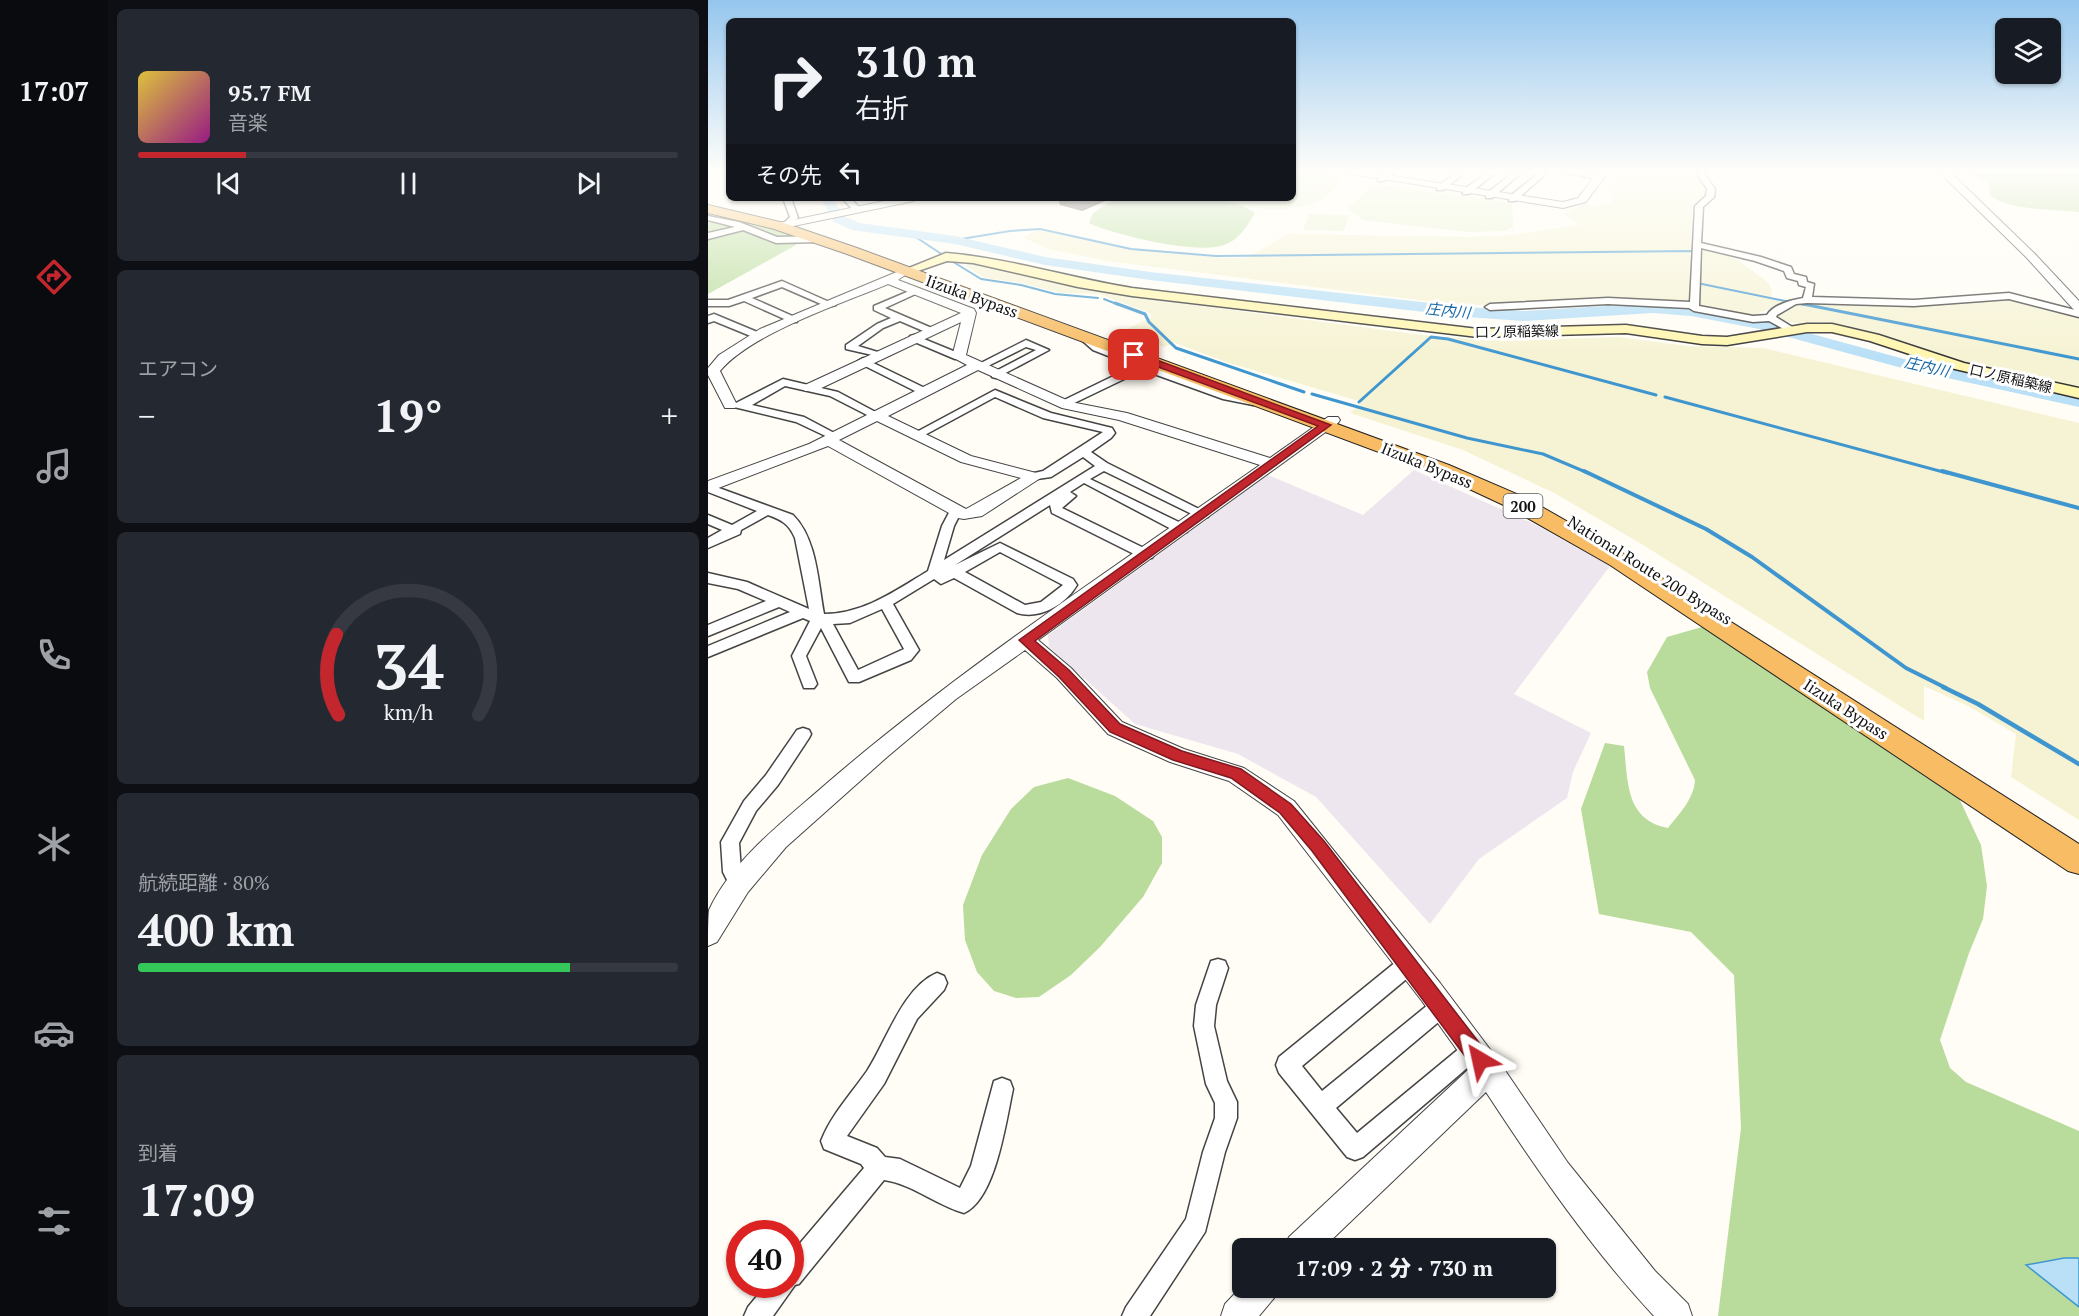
<!DOCTYPE html>
<html lang="ja">
<head>
<meta charset="utf-8">
<style>
  :root { --surface:#171b24; --page:#242831; --text:#f1f3f6; --muted:#9ea1a6; --line:#363941; --accent:#c4262e }
  body { margin:0; font-family:"PT Serif","Noto Sans JP",serif; background:var(--page); color:var(--text); height:100vh; display:flex; flex-direction:column; font-size:22px; white-space:nowrap }
  * { box-sizing:border-box; margin:0 }
  p { font-size:20px; color:var(--muted) }
  .icon { flex:none; width:33px; height:33px; fill:none; stroke:currentColor; stroke-width:2; stroke-linecap:round; stroke-linejoin:round }
  .map { position:relative; flex:1; overflow:hidden }
  .side { display:flex; flex-direction:column; gap:9px; padding:9px; background:#0d0f14; width:600px }
  .side>* { flex:none }
  .banner { position:absolute; left:18px; top:18px; width:570px; height:183px; border-radius:9px; box-shadow:0 2px 4px #0004; background:#171b24; color:var(--text); overflow:hidden }
  .tools { position:absolute; left:1287px; top:18px; display:grid; gap:12px }
  .tools a { display:grid; place-items:center; width:66px; height:66px; border-radius:9px; background:var(--surface); box-shadow:0 2px 4px #0004; font-size:30px }
  .speed { position:absolute; left:18px; top:1220px; display:flex; gap:12px; font-size:30px; font-weight:700; text-align:center }
  .speed>* { display:grid; place-content:center; width:78px; height:78px; border-radius:50%; background:var(--surface); box-shadow:0 2px 4px #0004; line-height:1 }
  .speed .limit { border:9px solid #d22; background:#fff; color:#111 }
  .pin { position:absolute; display:grid; place-items:center; width:51px; height:51px; color:#fff; margin:-26px; border-radius:12px; box-shadow:0 3px 9px #0006 }
  .me { position:absolute; width:66px; margin:-33px; rotate:324deg; stroke-linejoin:round; filter:drop-shadow(0 0 4px #0008) }
  .turn { display:flex; align-items:center; gap:21px; height:126px; padding:0 30px; font-size:27px }
  .turn .icon { width:78px; height:78px; stroke-width:2.5 }
  .turn b { display:block; font-size:42px; line-height:51px }
  .then { display:flex; align-items:center; height:57px; padding:0 30px; background:#0003; gap:12px; font-size:22px }
  .big { font-size:45px; font-weight:800; line-height:1.1 }
  .side .tile { flex:1; display:flex; flex-direction:column; justify-content:center; gap:9px; min-width:0; padding:0 21px; border-radius:9px; background:var(--page) }
  .side .dial { align-items:center; gap:0 }
  .dial svg { height:156px; overflow:visible; fill:none; stroke:var(--line); stroke-width:7; stroke-linecap:round; text-anchor:middle }
  .dial text { fill:var(--text); stroke:none }
  .song { display:flex; align-items:center; gap:18px }
  .cover { width:72px; height:72px; border-radius:9px; background:linear-gradient(135deg,hsl(50 70% 55%),hsl(310 70% 35%)) }
  .played { height:6px; border-radius:3px; background:linear-gradient(90deg,var(--accent) 20%,var(--line) 20%) }
  .keys { display:flex; justify-content:space-around; direction:ltr }
  .heat { display:flex; justify-content:space-between; align-items:center; font-size:33px; direction:ltr }
  .charge { height:9px; border-radius:4px; background:linear-gradient(90deg,#34c759 80%,var(--line) 0) }
  .trip { position:absolute; left:524px; top:1238px; width:324px; height:60px; border-radius:9px; background:var(--surface); box-shadow:0 2px 4px #0004; font-weight:800; line-height:60px; text-align:center }
  main { display:flex; flex:1; min-height:0 }
  .tab-bar { display:flex; flex-direction:column; width:108px; justify-content:space-around; align-items:center; background:#090b0e; color:var(--muted) }
  .tab-bar .icon { width:42px; height:42px }
  .tab-bar .active { color:var(--accent) }
  .tab-bar b { font-size:27px; color:var(--text) }
  .map>svg:first-child { display:block }
  .industrial { fill:#eee6ef }
  .farmland { fill:#f6f3d4 }
  .forest { fill:#b9dc9c }
  .pitch { fill:#e6f2cf }
  .water { fill:#b9e0f7; stroke:#3f96cf; stroke-width:1.5 }
  .lines { fill:none; stroke-linecap:round; stroke-linejoin:round }
  .stream-far3 { stroke:#3f96cf; stroke-width:2 }
  .stream-far2 { stroke:#3f96cf; stroke-width:3 }
  .stream-far1 { stroke:#3f96cf; stroke-width:4 }
  .stream { stroke:#3f96cf; stroke-width:4.5 }
  .river { fill:#b9e0f7; fill-rule:evenodd }
  .minor-casing { stroke:#444; stroke-width:3 }
  .tertiary-casing { stroke:#444; stroke-width:2 }
  .secondary-casing { stroke:#333; stroke-width:3 }
  .trunk-casing { stroke:#222; stroke-width:2 }
  .minor { fill:#fff; fill-rule:evenodd }
  .tertiary { fill:#fff; fill-rule:evenodd }
  .secondary { fill:#fff6b0; fill-rule:evenodd }
  .trunk { fill:#f7bc64; fill-rule:evenodd }
  .wall { fill:#4d4742 }
  .shaded-wall { fill:#3f3936 }
  .route { fill:#c4262e; stroke:#7f191e; stroke-width:1.5 }
  .labels { text-anchor:middle; dominant-baseline:central; stroke-width:6; stroke-linejoin:round; paint-order:stroke }
  .far-street-label { font-size:14px; fill:#111; stroke:#fff }
  .far-water-label { font-size:15px; font-style:italic; fill:#1768a6; stroke:#fff }
  .shield { fill:#fff; stroke:#585858; stroke-width:1.5 }
  .shield-label { font-size:15px; font-weight:bold; fill:#111 }
  .street-label { font-size:16px; fill:#111; stroke:#fff }
</style>
</head>
<body>
<main>
<nav class="tab-bar">
<b>17:07</b>
<svg class="icon active" aria-label="directions" viewBox="0 0 24 24"><path d="M12 3l9 9-9 9-9-9zM9 14v-3h6M13 9l2 2-2 2"/></svg>
<svg class="icon" aria-label="music" viewBox="0 0 24 24"><path d="M9 18V5l10-2v13"/><circle cx="6" cy="18" r="3"/><circle cx="16" cy="16" r="3"/></svg>
<svg class="icon" aria-label="phone" viewBox="0 0 24 24"><path d="M5 4h4l2 5-3 2q2 4 5 5l2-3 5 2v4C11 20 4 13 5 4z"/></svg>
<svg class="icon" aria-label="climate" viewBox="0 0 24 24"><path d="M12 3v18M4 7l16 10M4 17L20 7"/></svg>
<svg class="icon" aria-label="car" viewBox="0 0 24 24"><path d="M5 17H2v-5l4-1 3-4h7l3 4 3 1v5h-3M9 17h6M6 11h13"/><circle cx="7" cy="17" r="2"/><circle cx="17" cy="17" r="2"/></svg>
<svg class="icon" aria-label="filters" viewBox="0 0 24 24"><path d="M4 7h16M4 17h16"/><circle cx="9" cy="7" r="2"/><circle cx="15" cy="17" r="2"/></svg>
</nav>
<section class="side">
<div class="tile">
<div class="song"><i class="cover"></i><div><b>95.7 FM</b><p>音楽</p></div></div>
<div class="played"></div>
<div class="keys"><svg class="icon" aria-label="previous" viewBox="0 0 24 24"><path d="M18 5L8 12l10 7zM5 5v14"/></svg><svg class="icon" aria-label="pause" viewBox="0 0 24 24"><path d="M8 5v14M16 5v14"/></svg><svg class="icon" aria-label="next" viewBox="0 0 24 24"><path d="M6 5l10 7-10 7zM19 5v14"/></svg></div>
</div>
<div class="tile"><p>エアコン</p>
<div class="heat"><a>−</a><b class="big">19°</b><a>+</a></div>
</div>
<div class="tile dial"><svg viewBox="0 0 100 80">
<path d="M14 69A42 42 0 1 1 86 69"/>
<path d="M14 69A42 42 0 0 1 13 28" stroke="#c4262e"/>
<text x="50" y="56" font-size="32" font-weight="700">34</text>
<text x="50" y="72" font-size="11">km/h</text>
</svg></div>
<div class="tile"><p>航続距離 · 80%</p><b class="big">400 km</b><div class="charge"></div></div>
<div class="tile"><p>到着</p><b class="big">17:09</b></div>
</section>
<div class="map">
<svg width="1371" height="1316" viewBox="0 0 1371 1316">
  <rect width="100%" height="100%" fill="#fffdf5"/>
  <!-- industrial -->
  <path class="industrial" d="M706,470l122,55 74,41 -96,128 77,39 -18,39 -6,26 -88,61 -49,65 -114,-127 -78,-43 -103,-30 -86,-77 -1,-12 220,-160 95,40z"/>
  <!-- farmland -->
  <path class="farmland" d="M913,172h71l13,14v10l-13,9 -3,77 4,1 -2,20 -87,-3 -89,5h-56l-352,-44 -58,-12 -25,-11 13,-8 93,19 93,9h27l1,-3 38,-21 182,3 41,-2 68,-10 -16,-11 22,-11 8,4 18,-5 3,-3 -1,-4 -9,-6 10,-6z
    M997,248l31,11 33,24 3,9 -1,6 17,4 -36,14 -53,-10 2,-56z
    M262,263l169,35 291,38 72,5 116,-4 70,9 75,2 316,75v397l-68,-43 5,-43 -48,-28 -44,-20v35l-281,-176 -87,-51 -93,-44 -113,-37 12,-11 -133,-39 -54,-20 -11,4 -45,-15 33,-14 -2,-5 -51,-19 -38,-1 -40,-10 -36,-5 -20,-12z
    M1297,297l74,18v75l-116,-28 -103,-33 -37,-7 -24,2 -22,-5v-3l22,-13 29,-2 84,4z"/>
  <!-- forest -->
  <path class="forest" d="M1258,172h113v40c-21,-2 -76,-2 -90,-18v-11z
    M408,198c41,0 106,-9 139,15 -8,13 -16,27 -31,32 -26,10 -110,-10 -135,-22l4,-10z
    M16,217l17,2 50,15 5,6v5l-88,49v-76z
    M994,627l24,2 224,150 31,66 6,41 -4,33 -14,34 -29,87 10,28 16,14 113,49v185h-361l23,-188 -7,-153 -43,-43 -92,-18 -18,-105 24,-66 19,3c4,35 1,74 44,82 11,-14 26,-29 27,-48l-45,-92 -3,-16 20,-35z
    M360,778l47,18 38,25 9,16v26l-19,34 -43,50 -29,28 -32,22 -23,1 -22,-7 -17,-19 -12,-32 -2,-35 19,-50 29,-46 23,-22z"/>
  <!-- pitch -->
  <path class="pitch" d="M585,172h29l15,5 2,4c-12,35 -92,33 -118,17h72z
    M672,185l132,18 1,24 -8,4 -37,1 -105,-12 -15,-11 21,-21z
    M601,214l39,1h1l-5,16 -41,-1z"/>
  <!-- water -->
  <path class="water" d="M1356,1258h15v49l-53,-42z"/>
  <g class="lines">
    <!-- stream-far3 -->
    <path class="stream-far3" d="M203,234l32,21
      M247,240l55,-9 30,-2 91,20 85,7 478,-5 -1,2
      M242,260l31,19 40,6 34,9 43,4
      M989,283l108,22
      M396,299l15,6"/>
    <!-- stream-far2 -->
    <path class="stream-far2" d="M407,303l30,11 4,8 27,26 128,44
      M1090,303l281,56
      M604,394l155,44 76,16 45,19
      M957,397l282,76
      M651,402l72,-65 17,2 208,56"/>
    <!-- stream-far1 -->
    <path class="stream-far1" d="M876,471l122,58 46,28 154,111 40,20
      M1234,471l137,37"/>
    <!-- stream -->
    <path class="stream" d="M1235,687l35,17 101,60"/>
    <!-- river -->
    <path class="river" d="M112,198h12l12,18 16,7 95,13 90,21 105,15 317,35 56,4 130,-8 38,3 70,14 143,39 175,38v10l-177,-39 -143,-39 -68,-13 -38,-3 -130,8 -56,-4 -317,-37 -105,-15 -90,-21 -103,-14 -18,-8z"/>
    <defs>
      <path id="minor" d="M678,172h9l-11,9h-6v-4z
        M750,172h8l-23,18h-6v-4z
        M780,172h8l-27,22h-6v-4z
        M806,172h8l-30,26h-6v-4z
        M832,172h8l-33,29h-6v-4z
        M856,172h17l23,6 -4,2z
        M988,172h7l12,17 -1,8 -11,10 -2,36 60,14 30,10 3,7 12,3 1,5 7,2 -2,13 102,3 95,-7 70,18v6l-70,-18 -95,7 -107,-3 -11,1 -19,11 -1,2 18,11v4l-3,1 -22,-12 -16,1 -59,-11 -5,-3 -81,-4 -118,6 -5,-3 5,-3 118,-6 82,4 5,-96 11,-10 1,-7zM993,248l54,13 29,10 3,7 11,3 1,4 7,2 -3,11c-12,2 -30,7 -36,17l-14,1 -54,-10z
        M75,198h8l7,20 -10,7 -4,-2 6,-6z
        M134,198h8l11,11 -7,2z
        M0,216l31,6 38,15 42,-1 4,3 -4,3 -43,1 -33,-13 -35,9v-6l27,-6 -27,-7z
        M74,281l54,24 -8,2 -46,-20 -30,11 45,20v4h-6l-47,-21 -15,5h-21v-6h20z
        M206,289l8,2 -37,17 49,21v4h-6l-28,-12 -17,7 -25,18 23,7v4l-35,-8v-4l31,-21 14,-6 -17,-8v-4z
        M6,314l48,20 1,2 -5,3 -44,-18 -6,2v-7z
        M374,333l19,13 41,17h7l1,2 80,29 27,6 1,2 -5,3 -30,-6 -80,-29 -75,36h-8v-4l74,-36 -41,-16 -16,-14z
        M206,335l49,20 1,2 -9,2 -45,-19v-4z
        M318,340l23,10 -53,28 -4,-1v-4l44,-23 -10,-3 -44,22 -9,-2z
        M155,358l66,32 1,2 -1,2h-8l-62,-31 -1,-2z
        M75,379l55,13 45,24 -2,2h-8l-43,-22 -45,-10 -33,19 52,12 34,18 2,2 -6,3 -38,-18 -62,-15 -2,-2z
        M287,390l56,23 61,15 3,5 -4,5 -20,14 16,11 102,51 -1,3h-10l-94,-46 -14,8 97,47 1,3 -1,3h-10l-93,-49 -14,9 6,4 -14,12 90,44 2,3 -2,3h-10l-90,-45 -2,-8 -95,60 45,-22 73,36 4,6c-11,19 -37,35 -60,28l-63,-35 -13,6 -7,-5 -41,25 26,46 -8,10 -52,22h-10l-28,-54 -15,28 11,28 -3,4h-10l-12,-32 18,-35 -7,-3 -95,39v-11l82,-34 -11,-5 -71,29v-11l58,-24 -28,-12 -30,-6v-10l39,9 62,27 -14,-71c-6,-14 -13,-18 -27,-23l-27,15 -1,4 -32,14v-10l14,-8 -14,-6v-9l24,10 25,-14 -49,-19v-8l85,31c24,24 25,67 31,99 39,0 71,-23 104,-43l14,-45 10,-19h8l2,3 -8,16 -10,34 151,-94 -12,-9 -32,20 -21,3v-6l13,-3 60,-39 -60,-14 -48,-21 -74,40 -4,1 -6,-3zM292,552l63,33 -22,17 -16,3 -60,-33zM174,609l22,40 -46,21 -25,-46 17,-1z
        M95,728l6,2 2,4 -2,4 -31,47 -22,26 -17,32 2,28 7,13 -2,6 -7,2 -7,-2 -9,-18 -2,-30 23,-41 22,-26 31,-45z
        M701,955l7,2 3,7 -3,7 -114,95 20,25 112,-91 7,-3 7,3 3,7 -3,7 -112,94 21,25 109,-90 7,-4 7,4 4,7 -4,7 -117,100 -8,3 -8,-3 -68,-84 -3,-8 3,-8 123,-100z
        M510,959l7,2 3,7 -12,37 -2,21 13,55 10,21v16l-12,34 -20,80 -55,84h-28l4,-9 60,-88 17,-67 12,-34v-15l-9,-19 -12,-58 2,-21 15,-44z
        M229,973l7,3 3,7 -3,7 -27,29 -33,65 -37,52 30,12 8,9 15,2 60,29 11,-22 23,-85 8,-3 8,3 3,8c-7,32 -17,110 -49,124 -28,-8 -52,-29 -80,-33l-85,104 -4,1 -22,31h-29l4,-9 19,-23h23v-29l74,-87 -3,-4 -37,-15 -3,-8c10,-26 30,-47 46,-70 19,-29 36,-84 70,-98z"/>
      <path id="tertiary" d="M632,172h27l196,30 15,-4 20,-26h10l-22,30 -23,6z
        M1231,172h11l85,82 44,47v11l-4,-1 -48,-53z
        M191,198h20l-5,3 -135,28 -5,-3 5,-3z
        M191,271l6,4 -7,5 76,29 2,4 -10,42 105,47 56,11 143,45 58,-41h10l2,3 -2,3 -300,217 33,28 51,54 62,27 60,19 50,33 146,182 58,77 70,103 87,108 33,33 4,12h-38c-64,-69 -117,-146 -168,-224l-163,156h-39l5,-11 181,-169 -48,-67 -144,-186 -49,-34 -59,-19 -62,-28 -51,-56 -32,-28 -69,49 -69,58 -101,90 -38,45 -31,50 -9,4c0,-11 0,-27 1,-36 23,-50 76,-90 117,-126 136,-117 287,-216 434,-319l-141,-45 -57,-12 -84,-38 -90,46 83,40 69,18 2,3 -60,39 -18,3 -6,-1 -130,-72 -120,46v-11l101,-37 158,-79 -15,-8 9,-35 -146,69h-10l-2,-3 2,-3 156,-72 -73,-29c-47,20 -136,49 -168,87l17,34 -2,3h-10l-17,-33v-7l11,-13 41,-26zM169,421l84,41 60,16 -55,31 -127,-69z
        M534,1286v1h37l-5,11 -15,18h-38l4,-12z"/>
      <path id="secondary" d="M238,253c62,5 124,25 186,35l346,41 148,-4 76,11 25,1 80,-13h25l47,11 85,28 115,25v10l-124,-29 -85,-28 -38,-9h-25l-80,13 -25,-1 -76,-11 -148,4 -346,-41 -54,-9 -105,-24 -26,-2 -32,11 -6,-4z"/>
      <path id="trunk" d="M0,205l76,18 73,25 592,217 77,33 100,57 453,289v30l-11,-3 -458,-306 -100,-57 -75,-35 -588,-219 -73,-25 -66,-16z"/>
    </defs>
    <!-- minor casing -->
    <use href="#minor" class="minor-casing"/>
    <!-- tertiary casing -->
    <use href="#tertiary" class="tertiary-casing"/>
    <!-- secondary casing -->
    <use href="#secondary" class="secondary-casing"/>
    <!-- trunk casing -->
    <use href="#trunk" class="trunk-casing"/>
    <!-- minor -->
    <use href="#minor" class="minor"/>
    <!-- tertiary -->
    <use href="#tertiary" class="tertiary"/>
    <!-- secondary -->
    <use href="#secondary" class="secondary"/>
    <!-- trunk -->
    <use href="#trunk" class="trunk"/>
  </g>
  <!-- wall -->
  <path class="wall" d="M350,198h54l-30,13 -22,-6z"/>
  <!-- shaded-wall -->
  <path class="shaded-wall" d="M375,198h29l-30,13 -3,-11z"/>
  <!-- sky -->
  <linearGradient id="sky" x2="0" y2="1"><stop stop-color="#95c6ee"/><stop offset="0.48" stop-color="#fffefa"/><stop offset="1" stop-color="#fffefa" stop-opacity="0"/></linearGradient>
  <rect width="1371" height="357" fill="url(#sky)"/>
  <!-- route -->
  <path class="route" d="M423,353h7l193,72 -296,216 34,29 51,54 62,27 59,18 50,35 33,37 163,212 3,7 -3,7 -7,3 -7,-3 -161,-216 -32,-38 -49,-35 -58,-18 -63,-28 -51,-55 -40,-37 299,-214 -187,-69z"/>
  <g class="labels">
    <!-- far-street labels -->
    <g class="far-street-label">
      <text transform="translate(809 331) rotate(-1)">口ノ原稲築線</text>
      <text transform="translate(1303 378) rotate(13)">口ノ原稲築線</text>
    </g>
    <!-- far-water labels -->
    <g class="far-water-label">
      <text transform="translate(740 310) rotate(6)">庄内川</text>
      <text transform="translate(1219 366) rotate(13)">庄内川</text>
    </g>
    <!-- shield labels -->
    <rect class="shield" x="795.5" y="494" width="39" height="24" rx="4.5"/>
    <g class="shield-label">
      <text x="815" y="506">200</text>
    </g>
    <!-- street labels -->
    <g class="street-label">
      <text transform="translate(264 296) rotate(20)">Iizuka Bypass</text>
      <text transform="translate(719 465) rotate(22)">Iizuka Bypass</text>
      <text transform="translate(942 570) rotate(32)">National Route 200 Bypass</text>
      <text transform="translate(1138 709) rotate(33)">Iizuka Bypass</text>
    </g>
  </g>
</svg>
<div class="tools">
<a><svg class="icon" aria-label="layers" viewBox="0 0 24 24"><path d="M12 4l9 5-9 5-9-5zM3 14l9 5 9-5"/></svg></a>
</div>
<div class="speed"><div class="limit">40</div></div>
<div class="pin" style="left:426px;top:355px;background:#d93025"><svg class="icon" aria-label="arrive" viewBox="0 0 24 24"><path d="M6 21V4h12l-3 4 3 4H6"/></svg></div>
<svg class="me" style="left:772px;top:1060px" viewBox="-20 -20 40 40"><path d="M0-17L14 15 0 8-14 15z" fill="#c4262e" stroke="#fff" stroke-width="4"/></svg>
<div class="trip">17:09 · 2 分 · 730 m</div>
<div class="banner">
<div class="turn"><svg class="icon" aria-label="right" viewBox="0 0 24 24"><path d="M7 20v-9h11M14 6l5 5-5 5"/></svg><div><b>310 m</b>右折</div></div>
<div class="then">その先<svg class="icon" aria-label="left" viewBox="0 0 24 24"><path d="M17 20v-9H6M10 6l-5 5 5 5"/></svg></div>
</div>
</div>
</main>
</body>
</html>
